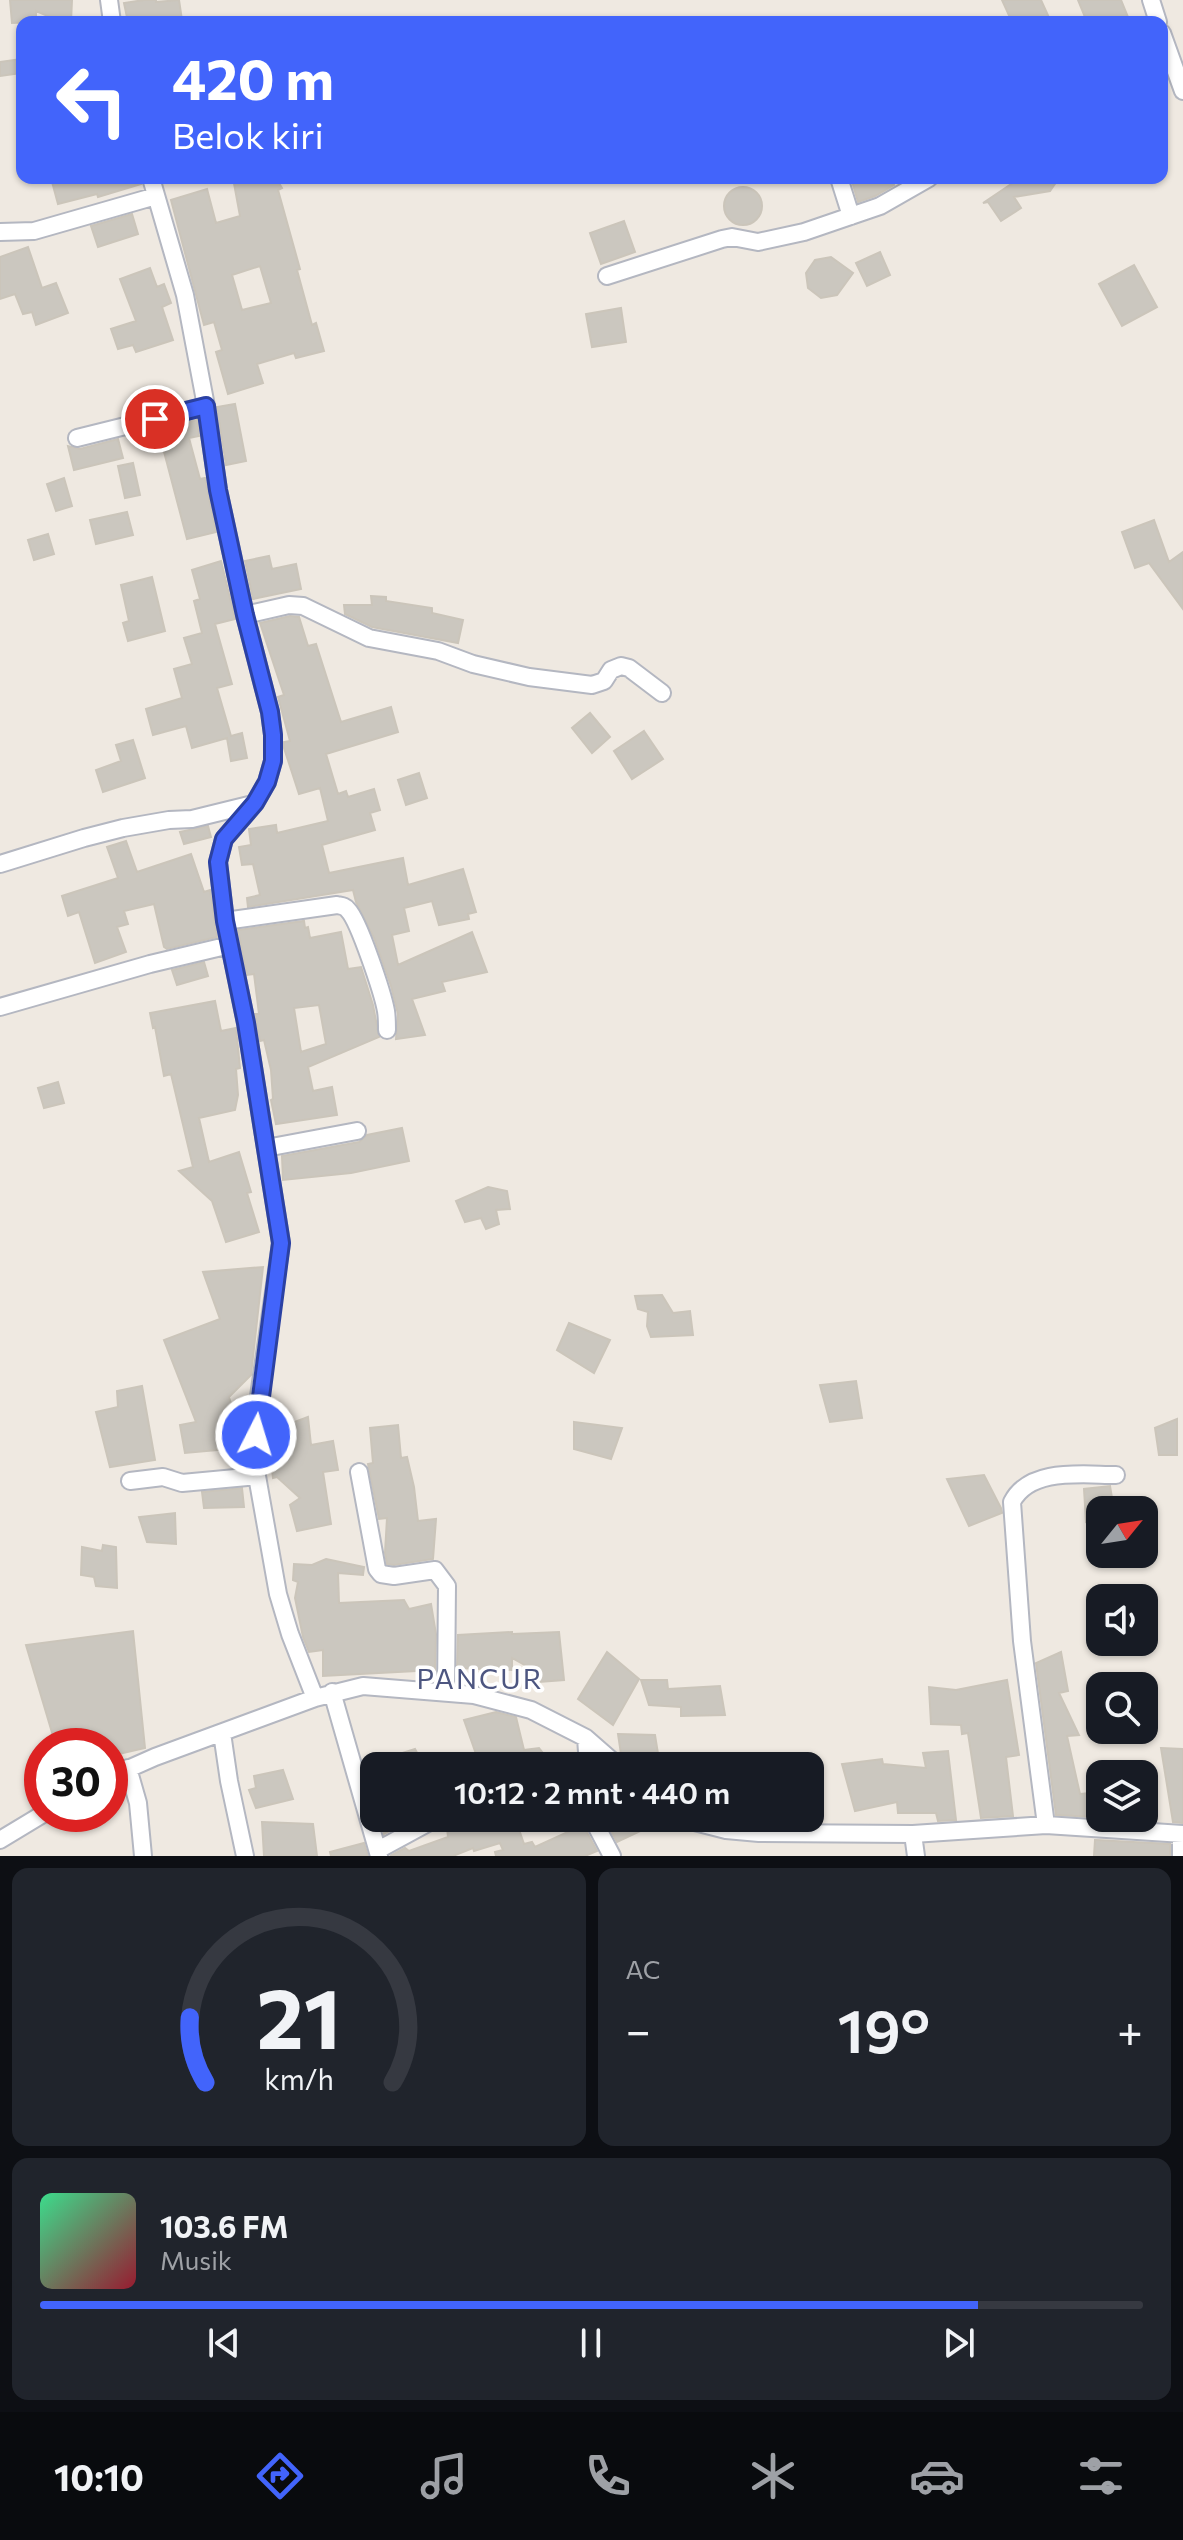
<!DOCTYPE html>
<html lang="id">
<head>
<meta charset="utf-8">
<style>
  :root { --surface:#171b24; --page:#20242c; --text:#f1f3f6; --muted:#9ea1a6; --line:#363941; --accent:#4264fb }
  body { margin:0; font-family:Commissioner,sans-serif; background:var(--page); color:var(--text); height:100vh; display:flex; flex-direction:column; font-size:30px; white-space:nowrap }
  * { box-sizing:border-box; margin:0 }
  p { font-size:26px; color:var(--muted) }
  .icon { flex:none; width:44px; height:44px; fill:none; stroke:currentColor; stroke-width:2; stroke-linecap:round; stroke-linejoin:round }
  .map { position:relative; height:1856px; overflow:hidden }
  .drawer { display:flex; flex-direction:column; gap:12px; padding:12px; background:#0d0f14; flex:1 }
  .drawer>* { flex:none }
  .hud { position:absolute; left:16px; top:16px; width:1152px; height:168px; border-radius:16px; box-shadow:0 2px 6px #0004; background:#4264fb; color:#fff; overflow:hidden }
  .needle { width:52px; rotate:60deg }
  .tools { position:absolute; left:1086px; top:1496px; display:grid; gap:16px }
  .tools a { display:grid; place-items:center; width:72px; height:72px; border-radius:16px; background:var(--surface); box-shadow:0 2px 6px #0004; font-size:40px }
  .speed { position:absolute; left:24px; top:1728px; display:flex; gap:16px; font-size:40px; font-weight:700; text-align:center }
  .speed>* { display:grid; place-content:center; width:104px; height:104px; border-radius:50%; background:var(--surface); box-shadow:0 2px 6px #0004; line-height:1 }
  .speed .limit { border:12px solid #d22; background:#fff; color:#111 }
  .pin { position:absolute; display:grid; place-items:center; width:68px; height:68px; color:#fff; margin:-34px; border:4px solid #fff; border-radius:50%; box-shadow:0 2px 8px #0007 }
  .me { position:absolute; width:88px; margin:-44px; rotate:5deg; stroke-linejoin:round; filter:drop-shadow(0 0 6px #0008) }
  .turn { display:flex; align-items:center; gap:28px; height:168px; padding:0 24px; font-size:36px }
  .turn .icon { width:104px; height:104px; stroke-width:2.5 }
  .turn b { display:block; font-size:56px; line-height:68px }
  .big { font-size:60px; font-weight:600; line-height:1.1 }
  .drawer .widget { flex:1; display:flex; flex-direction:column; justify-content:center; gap:12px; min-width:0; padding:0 28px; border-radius:16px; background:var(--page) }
  .drawer .dial { align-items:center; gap:0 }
  .dial svg { height:208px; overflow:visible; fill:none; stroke:var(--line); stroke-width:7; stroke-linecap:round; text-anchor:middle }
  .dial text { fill:var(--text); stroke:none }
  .song { display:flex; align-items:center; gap:24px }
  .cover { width:96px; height:96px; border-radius:12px; background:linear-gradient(135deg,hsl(150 70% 55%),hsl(350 70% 35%)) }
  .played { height:8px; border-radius:4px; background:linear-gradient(90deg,var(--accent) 85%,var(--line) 85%) }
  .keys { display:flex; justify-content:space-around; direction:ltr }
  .heat { display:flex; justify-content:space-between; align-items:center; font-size:44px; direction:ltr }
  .drawer .tiles { flex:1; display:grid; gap:12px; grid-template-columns:1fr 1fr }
  .widget:last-child { grid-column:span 2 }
  .trip { position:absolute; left:360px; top:1752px; width:464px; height:80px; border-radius:16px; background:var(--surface); box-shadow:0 2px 6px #0004; font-weight:600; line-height:80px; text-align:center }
  .tab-bar { display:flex; height:128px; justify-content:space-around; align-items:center; background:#090b0e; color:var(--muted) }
  .tab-bar .icon { width:56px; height:56px }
  .tab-bar .selected { color:var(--accent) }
  .tab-bar b { font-size:36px; color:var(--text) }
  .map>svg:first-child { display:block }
  .building { fill:#cbc7bf; stroke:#cbc5ba; stroke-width:2; fill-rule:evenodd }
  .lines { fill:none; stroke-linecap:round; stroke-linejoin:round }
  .minor-casing { stroke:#b4b7c1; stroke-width:20 }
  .minor { stroke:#fff; stroke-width:16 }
  .route-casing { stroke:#2b41a3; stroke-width:20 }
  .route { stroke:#4264fb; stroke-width:14 }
  .labels { text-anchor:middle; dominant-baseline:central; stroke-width:7; stroke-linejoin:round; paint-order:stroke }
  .quarter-label { font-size:28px; letter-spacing:2px; fill:#4d5680; stroke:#fff }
</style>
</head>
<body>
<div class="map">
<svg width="1183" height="1856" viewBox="0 0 1183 1856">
  <rect width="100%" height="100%" fill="#efe9e1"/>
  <!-- building -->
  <path class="building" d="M10,0h62l-1,22h-9l-26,-11v11l-24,1z
    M144,0h12v2l23,-2 3,20 -54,2 -4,-19z
    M1002,0h39l10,22h-39z
    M1078,0h43l9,22h-43z
    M22,59v14l-22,3v-14z
    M51,178h89l1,6 -43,13 -1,-3 -39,10z
    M233,178h43l6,10 -4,2 22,79 -3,1 15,55 4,-2 8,28 -28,7 -2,-5 -37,11 6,19 -35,11 -12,-42 6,-2 -8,-28 -10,3 -33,-125 36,-11 9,34 24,-7zM260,266l11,37 -29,7 -10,-35z
    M851,178h41l2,7 -19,11 -17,6z
    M1020,178h39l-9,13 -36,6 7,11 -20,13 -13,-19 -5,1z
    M724 206a19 19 0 1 1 38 0a19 19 0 1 1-38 0Z
    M132,214l6,20 -40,13 -7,-21z
    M624,221l11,31 -34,12 -11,-31z
    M28,247l14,41 14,-5 12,30 -32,12 -4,-13 -9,2 -8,-20 -15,5v-42z
    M880,252l10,23 -23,11 -11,-23z
    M831,257l22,16 -16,22 -16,3 -13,-10 -2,-15 9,-13z
    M1134,265l23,42 -35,19 -23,-42z
    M150,268l7,19 7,-3 7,19 -9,4 11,33 -37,12 -3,-7 -15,4 -7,-20 25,-8 -16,-42z
    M621,308l5,34 -34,5 -6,-33z
    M235,404l11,57 -20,4 -9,-58z
    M197,420l2,16 -10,2 11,41 5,-1 11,54 -29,7 -29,-110z
    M118,439l5,19 -49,12 -6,-24 12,3z
    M133,463l7,32 -15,3 -7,-32z
    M64,478l8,28 -16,5 -9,-27z
    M127,512l6,23 -37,9 -6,-24z
    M1154,520l15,42 14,-10v57l-34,-46 -14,5 -13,-36z
    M48,534l6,20 -20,6 -6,-20z
    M269,556l3,13 24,-5 5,25 -48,10 -8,-38z
    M221,561l14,58 -20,5 17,60 -15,4 14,48 11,-3 5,25 -16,3 -4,-23 -35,10 -6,-22 -33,9 -7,-26 36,-11 -8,-29 18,-5 -8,-26 18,-5 -8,-32 6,-2 -8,-29z
    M152,577l13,54 -37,10 -5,-18 6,-2 -8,-36z
    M371,596l15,1v4l46,7v5l31,7 -5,23 -86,-16 -27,-13 -1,-9h28z
    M290,616l9,1 9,29 8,-2 25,78 50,-15 7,25 -72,22 12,40 8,-3 2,6 26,-8 6,21 -10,3 5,17 -53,15 7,28 74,-15 5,27 55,-16 13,43 -8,2 1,5 -30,6 -7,-24 -28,7 5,23 -17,4 6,30 74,-33 15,40 -45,10 3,9 -33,8 13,36 -29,4 2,-25 -7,-28 -17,-48 -18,-36 -3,-12 -105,17 -1,-9 13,-3 -7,-31 -11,1 -3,-18 12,-2 -2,-16 27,-4 1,8 51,-12 -8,-33 -21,6 -15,-46v-6l6,-1 -12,-44 6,-2 -24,-72z
    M590,713l20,24 -18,16 -20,-25z
    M644,731l19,28 -31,20 -18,-28z
    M133,740l12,38 -42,14 -7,-22 25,-9 -5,-16z
    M419,773l8,25 -21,7 -8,-25z
    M208,826l3,11 -27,7 -4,-12z
    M126,841l11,31 54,-18 13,38 6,-2 7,47 -50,12 -3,-2 -10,-43 -30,7 4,13 -11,3 9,25 -31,11 -16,-51 -11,4 -6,-20 56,-18 -11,-31z
    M304,921l1,7 3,-1 2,11 31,-6 7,37 13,-2 12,38 6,32 -71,30 5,24 19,-4 5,28 -61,9 -5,-24 2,-1 -2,-29 -7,-30 -4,1 -5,-27h4l-5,-40 -7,1 -9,-45zM319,1005l7,39 -25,8 -7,-44z
    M204,962l4,14 -31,9 -5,-15z
    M215,1001l6,30 15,-3 4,40 -4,1 2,26 -3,15 -36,8 10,44 30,-10 12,40 -4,1 12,39 -33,10 -14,-41 -33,-30 14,-4 -22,-93 -7,2 -9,-49 -2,1 -3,-15z
    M58,1082l6,21 -20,5 -6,-20z
    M402,1128l7,33 -58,12 -68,7 -1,-24 77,-14 8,-7z
    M488,1187l19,4 3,18 -14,1 3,14 -13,5 -5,-11 -16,4 -9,-21z
    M263,1267l-12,108 -22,22 5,16 -5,1 10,34 -54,5 -5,-28 16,-3 -32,-82 56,-21 -17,-47z
    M662,1295l11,18 17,-2 3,24 -42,2 -4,-11 1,-14 -10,-3 -3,-13z
    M569,1323l41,17 -16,33 -37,-23z
    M856,1381l6,37 -32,4 -10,-37z
    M142,1386l13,74 -45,7 -14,-55 22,-5 -1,-16z
    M308,1417l3,28 22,-4 5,29 -15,2 8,52 -34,7 -7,-26 10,-7 -23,-21 -4,1 -3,-26 12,-2 -3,-22z
    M1177,1419v36h-18l-4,-27z
    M574,1422l48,6 -11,31 -37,-10z
    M398,1425l3,33 6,-1 7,30 4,34 18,-2 -3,40 -39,6 -7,-1 -2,-11 2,-35 -8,1 -11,-55 5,-1 -3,-35z
    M984,1475l17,33 1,5 -33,13 -22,-47z
    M1110,1486l4,24h-14v9l-14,3 -2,-33z
    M242,1488l2,19 -40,1 -2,-16z
    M175,1513l1,31 -29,-2 -8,-25z
    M103,1545l13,2 1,41 -21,-2 -2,-9 -13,-2 1,-28 20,4z
    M326,1559l38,8 -1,8 -25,-2 1,30 65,-3 5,9 22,-5 5,30 -1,36 -112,6v-26l-14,2 -6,-15 -8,-39 3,-16 -5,-2 1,-16 18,1z
    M133,1631l12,117 -35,8v-10h-54l-30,-101z
    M512,1632v2l47,-2 5,48 -25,2 -2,-10 -25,-14v12l-55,-2 1,-33z
    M607,1652l32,27 -26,46 -35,-26z
    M1061,1652l7,39 -9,2 20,42 -12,1 13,58 9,-1 4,24 -37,-2 -20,-152z
    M641,1680h26l1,9 52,-3 5,29 -44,1v-9l-32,-2z
    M1007,1680l12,75 -13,2 7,59 -32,2 -13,-85 -6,1 -1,-9 -30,-1 -2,-37 27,3z
    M496,1712l20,5 8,33 15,-2 14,18h-105v-8l28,-4 -12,-34z
    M618,1734l37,1 5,31h-27l-1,-12h-11z
    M1161,1748l22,1v74l-10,-1z
    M415,1749l9,17h-53v-3z
    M948,1751l8,69 -18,1 -2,-8h-38l-1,-11 -42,9 -13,-47 40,-5 1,5 43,4 -3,-15z
    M283,1770l10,29 -37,9 -7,-18 7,-2 -2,-12z
    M380,1818h16l1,9 -13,7z
    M482,1818h16l2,3 15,-3 9,26 8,-2 3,5 48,-22 14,26 -12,5h-89l-1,-4 8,-2 -3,-7 -26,8 -1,-3 -20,8h-63l15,-8 4,3 39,-14 -1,-9z
    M604,1818h64l-51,24z
    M262,1822l51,2 4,32h-53z
    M1095,1840l75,4v12h-76z
    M364,1843l4,13h-37l-1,-4z"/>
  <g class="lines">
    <defs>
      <path id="minor" d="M109,0l3,22
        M1151,0l7,22
        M1162,33l21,58
        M151,178l34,117 21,111 12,84 27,125 25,97 3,23v26l-6,21 -12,21 -31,36 -6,23 7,59 21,102 35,220 -25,174 1,59 21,118 12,40 25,64
        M839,178l12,38
        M0,232l34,-1 122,-35
        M607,276l115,-37 10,-2 26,5 46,-10 76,-26 49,-28
        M77,438l129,-32
        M245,615l44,-10 14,1 66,32 69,13 35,13 56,13 63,8 12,-4 7,-11 10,-4 8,2 33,25
        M0,864l84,-26 39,-10 46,-8 23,-1 61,-15
        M225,921l112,-16c5,1 8,1 11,5 11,11 35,84 38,101 1,6 1,13 1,19
        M0,1007l150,-43 80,-19
        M266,1148l91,-17
        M359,1472l18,97 4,5 13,2 41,-6 12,16 -1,106
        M130,1481l33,-4 19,6 75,-7
        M332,1692l47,164
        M222,1733l7,48 16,75
        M586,1738l2,28
        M128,1768l10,35 5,53
        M110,1777l45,-20 160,-59 48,-12 111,9 57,15 55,28 32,28
        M592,1818l20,38
        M679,1818l47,12 33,3 154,1 133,-9 137,9
        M1046,1825l-24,-184 -10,-139c18,-35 71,-27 104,-27
        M913,1834l3,22
        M0,1840l43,-26
        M378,1850l59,-32
        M1181,1856v-22"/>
    </defs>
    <!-- minor casing -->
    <use href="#minor" class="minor-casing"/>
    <!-- minor -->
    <use href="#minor" class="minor"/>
  </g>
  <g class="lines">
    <defs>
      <path id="route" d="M155,419l51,-13 12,84 27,125 25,97 3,23v26l-6,21 -12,21 -31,36 -6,23 7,59 21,102 35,220 -25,192"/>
    </defs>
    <!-- route casing -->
    <use href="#route" class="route-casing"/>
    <!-- route -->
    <use href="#route" class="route"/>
  </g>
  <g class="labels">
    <!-- quarter labels -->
    <g class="quarter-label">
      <text x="480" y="1678">PANCUR</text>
    </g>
  </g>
</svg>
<div class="tools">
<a><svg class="needle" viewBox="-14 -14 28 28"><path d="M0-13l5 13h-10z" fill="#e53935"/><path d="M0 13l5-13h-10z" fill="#9ea1a6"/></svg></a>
<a><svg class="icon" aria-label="sound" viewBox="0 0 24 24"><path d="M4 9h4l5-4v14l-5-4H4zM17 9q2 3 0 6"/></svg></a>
<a><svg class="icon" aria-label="search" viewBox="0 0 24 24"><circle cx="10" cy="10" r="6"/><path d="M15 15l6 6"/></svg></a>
<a><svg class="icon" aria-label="layers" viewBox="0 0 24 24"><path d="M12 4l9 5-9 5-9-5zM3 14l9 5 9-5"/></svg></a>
</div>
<div class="speed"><div class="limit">30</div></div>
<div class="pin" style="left:155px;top:419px;background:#d93025"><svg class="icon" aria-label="arrive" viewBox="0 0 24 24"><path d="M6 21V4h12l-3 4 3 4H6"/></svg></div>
<svg class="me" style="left:256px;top:1435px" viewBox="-20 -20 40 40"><circle r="17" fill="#4264fb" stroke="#fff" stroke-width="3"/><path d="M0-11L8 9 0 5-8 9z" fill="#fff"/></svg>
<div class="trip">10:12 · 2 mnt · 440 m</div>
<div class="hud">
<div class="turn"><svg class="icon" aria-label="left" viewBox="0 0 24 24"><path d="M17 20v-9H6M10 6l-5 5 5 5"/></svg><div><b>420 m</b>Belok kiri</div></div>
</div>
</div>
<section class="drawer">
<div class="tiles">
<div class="widget dial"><svg viewBox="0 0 100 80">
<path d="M14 69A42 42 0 1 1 86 69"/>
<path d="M14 69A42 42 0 0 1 8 44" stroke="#4264fb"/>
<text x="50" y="56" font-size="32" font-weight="700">21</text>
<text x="50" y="72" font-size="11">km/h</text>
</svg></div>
<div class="widget"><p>AC</p>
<div class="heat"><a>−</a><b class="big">19°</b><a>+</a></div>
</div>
<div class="widget">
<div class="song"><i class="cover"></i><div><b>103.6 FM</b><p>Musik</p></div></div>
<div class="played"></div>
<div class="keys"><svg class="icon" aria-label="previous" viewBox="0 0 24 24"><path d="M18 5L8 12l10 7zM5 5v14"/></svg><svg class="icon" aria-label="pause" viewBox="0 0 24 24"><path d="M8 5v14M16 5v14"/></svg><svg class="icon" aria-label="next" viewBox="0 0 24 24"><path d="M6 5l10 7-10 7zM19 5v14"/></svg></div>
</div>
</div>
</section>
<nav class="tab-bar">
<b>10:10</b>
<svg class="icon selected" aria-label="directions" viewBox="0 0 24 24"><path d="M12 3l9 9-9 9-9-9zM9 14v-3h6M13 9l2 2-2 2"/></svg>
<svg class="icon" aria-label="music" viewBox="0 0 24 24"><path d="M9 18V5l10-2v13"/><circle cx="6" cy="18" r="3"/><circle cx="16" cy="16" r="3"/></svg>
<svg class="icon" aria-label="phone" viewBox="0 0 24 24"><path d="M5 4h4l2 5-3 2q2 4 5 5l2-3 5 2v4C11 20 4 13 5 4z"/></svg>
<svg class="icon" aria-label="climate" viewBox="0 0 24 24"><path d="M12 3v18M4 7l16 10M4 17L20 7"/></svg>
<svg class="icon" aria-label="car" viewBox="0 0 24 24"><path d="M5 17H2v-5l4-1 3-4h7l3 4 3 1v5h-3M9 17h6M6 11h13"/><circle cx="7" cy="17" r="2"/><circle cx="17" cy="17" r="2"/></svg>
<svg class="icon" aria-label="filters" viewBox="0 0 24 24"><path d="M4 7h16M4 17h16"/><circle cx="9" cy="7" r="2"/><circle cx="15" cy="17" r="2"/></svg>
</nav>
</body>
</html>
